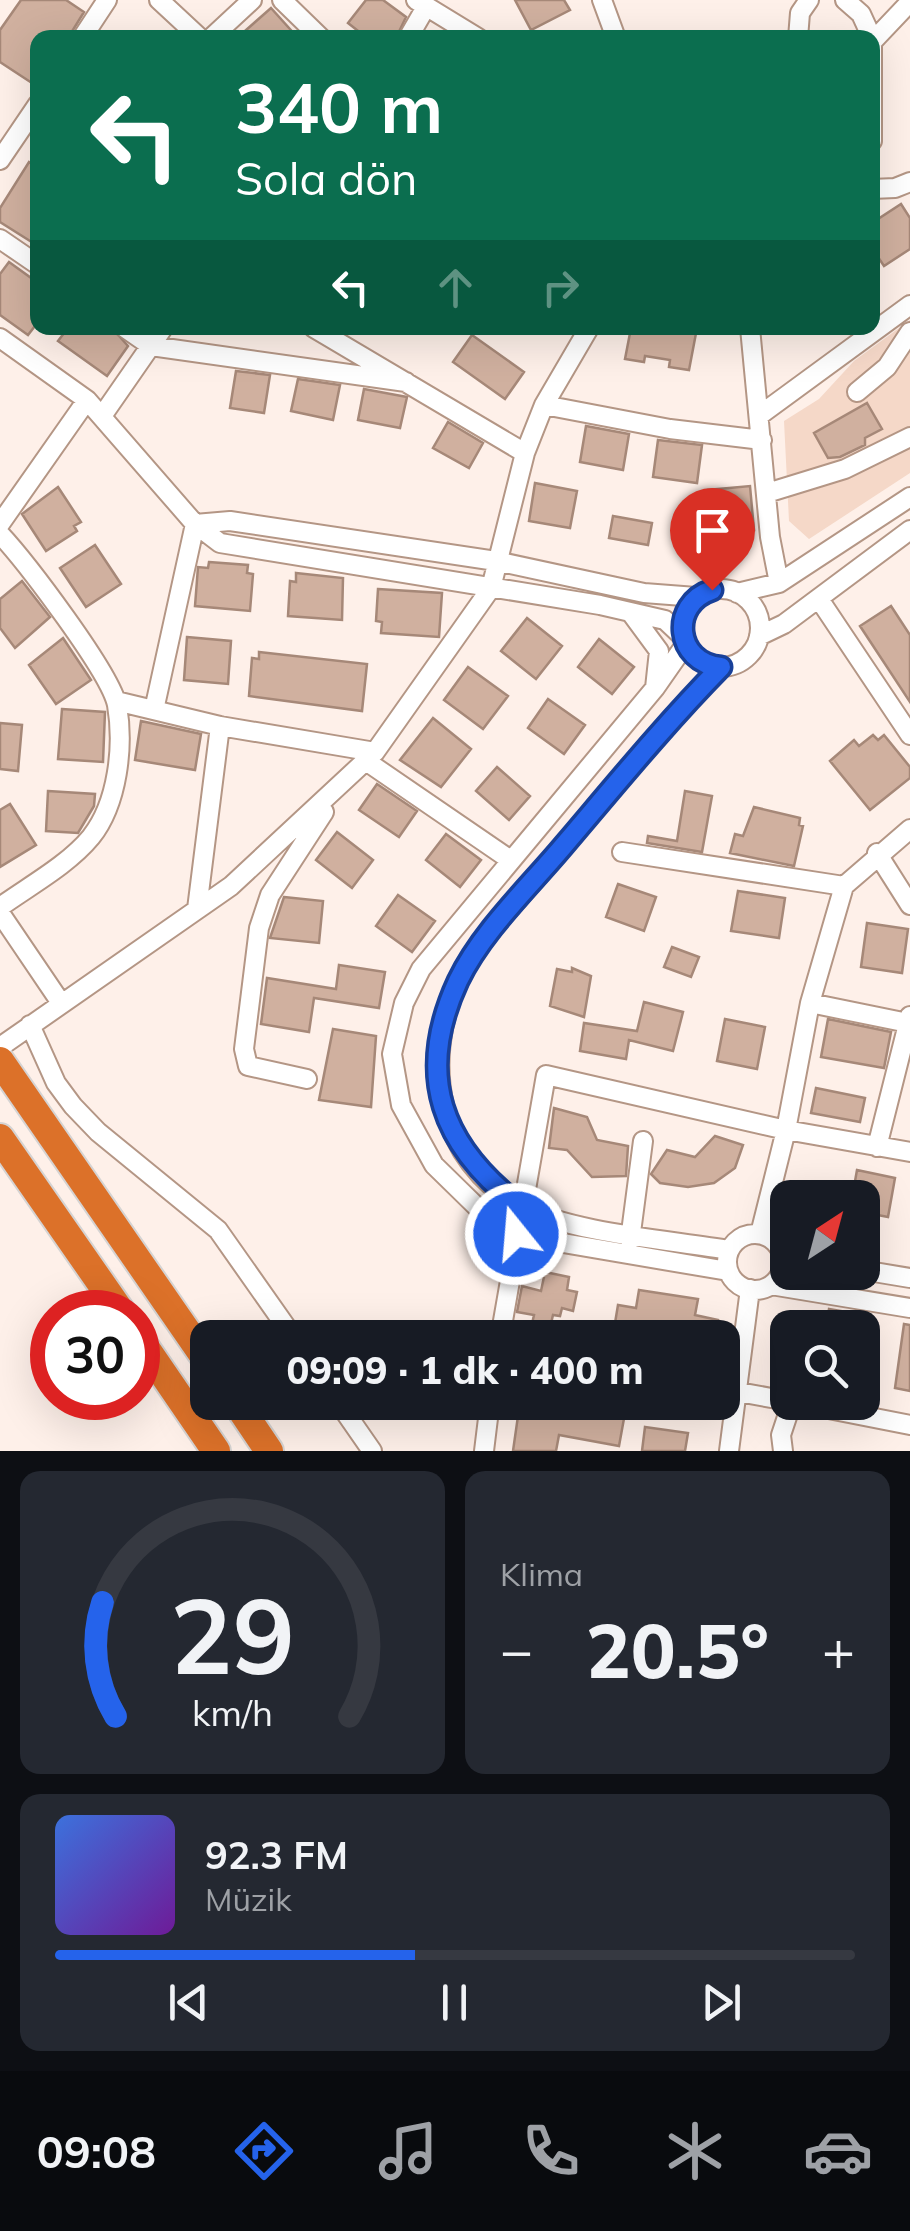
<!DOCTYPE html>
<html lang="tr">
<head>
<meta charset="utf-8">
<style>
  :root { --surface:#171b24; --page:#242831; --text:#f1f3f6; --muted:#9ea1a6; --line:#363941; --accent:#2563eb }
  body { margin:0; font-family:Mulish,sans-serif; background:var(--page); color:var(--text); height:100vh; display:flex; flex-direction:column; font-size:38px; white-space:nowrap }
  * { box-sizing:border-box; margin:0 }
  p { font-size:32px; color:var(--muted) }
  .icon { flex:none; width:55px; height:55px; fill:none; stroke:currentColor; stroke-width:2; stroke-linecap:round; stroke-linejoin:round }
  .map { position:relative; height:1451px; overflow:hidden }
  .sheet { display:flex; flex-direction:column; gap:20px; padding:20px; background:#0d0f14; flex:1 }
  .sheet>* { flex:none }
  .banner { position:absolute; left:30px; top:30px; width:850px; height:305px; border-radius:20px; box-shadow:0 10px 40px #0002; background:#0b6e4f; color:#fff; overflow:hidden }
  .needle { width:65px; rotate:36deg }
  .controls { position:absolute; left:770px; top:1180px; display:grid; gap:20px }
  .controls a { display:grid; place-items:center; width:110px; height:110px; border-radius:20px; background:var(--surface); box-shadow:0 10px 40px #0002; font-size:50px }
  .speed { position:absolute; left:30px; top:1290px; display:flex; gap:20px; font-size:50px; font-weight:700; text-align:center }
  .speed>* { display:grid; place-content:center; width:130px; height:130px; border-radius:50%; background:var(--surface); box-shadow:0 10px 40px #0002; line-height:1 }
  .speed .limit { border:15px solid #d22; background:#fff; color:#111 }
  .pin { position:absolute; display:grid; place-items:center; width:85px; height:85px; color:#fff; margin:-102px -42px; border-radius:50% 50% 50% 0; rotate:-45deg; box-shadow:0 0 10px #0007 }
  .pin .icon { rotate:45deg }
  .me { position:absolute; width:110px; margin:-55px; rotate:343deg; stroke-linejoin:round; filter:drop-shadow(0 0 8px #0008) }
  .turn { display:flex; align-items:center; gap:35px; height:210px; padding:0 40px; font-size:45px }
  .turn .icon { width:130px; height:130px; stroke-width:2.5 }
  .turn b { display:block; font-size:70px; line-height:85px }
  .lanes { display:flex; align-items:center; height:95px; padding:0 40px; background:#0003; justify-content:center; gap:50px; direction:ltr }
  .lanes .off { opacity:.35 }
  .big { font-size:75px; font-weight:800; line-height:1.1 }
  .sheet .tile { flex:1; display:flex; flex-direction:column; justify-content:center; gap:15px; min-width:0; padding:0 35px; border-radius:20px; background:var(--page) }
  .sheet .dial { align-items:center; gap:0 }
  .dial svg { height:260px; overflow:visible; fill:none; stroke:var(--line); stroke-width:7; stroke-linecap:round; text-anchor:middle }
  .dial text { fill:var(--text); stroke:none }
  .song { display:flex; align-items:center; gap:30px }
  .cover { width:120px; height:120px; border-radius:15px; background:linear-gradient(135deg,hsl(220 70% 55%),hsl(280 70% 35%)) }
  .played { height:10px; border-radius:5px; background:linear-gradient(90deg,var(--accent) 45%,var(--line) 45%) }
  .keys { display:flex; justify-content:space-around; direction:ltr }
  .heat { display:flex; justify-content:space-between; align-items:center; font-size:55px; direction:ltr }
  .sheet .tiles { flex:1; display:grid; gap:20px; grid-template-columns:1fr 1fr }
  .tile:last-child { grid-column:span 2 }
  .trip { position:absolute; left:190px; top:1320px; width:550px; height:100px; border-radius:20px; background:var(--surface); box-shadow:0 10px 40px #0002; font-weight:800; line-height:100px; text-align:center }
  .tab-bar { display:flex; height:160px; justify-content:space-around; align-items:center; background:#090b0e; color:var(--muted) }
  .tab-bar .icon { width:70px; height:70px }
  .tab-bar .on { color:var(--accent) }
  .tab-bar b { font-size:45px; color:var(--text) }
  .map>svg:first-child { display:block }
  .green { fill:#f5d8c8 }
  .building { fill:#d0b09f; stroke:#a68878; stroke-width:2.5 }
  .lines { fill:none; stroke-linecap:round; stroke-linejoin:round }
  .minor-casing { stroke:#b49685; stroke-width:22 }
  .highway-casing { stroke:#d5d3d2; stroke-width:32 }
  .minor { stroke:#fff; stroke-width:18 }
  .highway { stroke:#dc7129; stroke-width:28 }
  .route-casing { stroke:#184099; stroke-width:25 }
  .route { stroke:#2563eb; stroke-width:18 }
</style>
</head>
<body>
<div class="map">
<svg width="910" height="1451" viewBox="0 0 910 1451">
  <rect width="100%" height="100%" fill="#fef0e9"/>
  <!-- green -->
  <path class="green" d="M910,320v153l-101,66 -20,-18 -5,-100 35,-22 35,-38z"/>
  <!-- building -->
  <path class="building" d="M21,0h45l18,12 -16,26h-30v49l-38,-25v-32z
    M366,0h17l23,17 -10,21h-29l-19,-15z
    M515,0h49l6,10 -39,20z
    M271,8l27,30h-61z
    M29,162l9,6v78l-38,-24v-14z
    M901,204l9,14v31l-26,17 -12,-18v-25z
    M9,262l29,21v39l-10,13 -28,-20v-41z
    M68,328h44l16,18 -21,30 -49,-35z
    M631,328h66l-8,42 -20,-3 1,-7 -25,-4 -1,6 -19,-3z
    M472,335l52,37 -19,27 -52,-37z
    M236,371l34,4 -6,38 -34,-5z
    M298,379l42,6 -7,35 -42,-9z
    M364,389l43,8 -7,31 -42,-8z
    M867,403l15,26 -17,9v7l-25,12 -12,1 -14,-25z
    M448,422l35,21 -14,25 -36,-20z
    M586,426l43,8 -6,36 -43,-8z
    M658,440l44,5 -5,38 -44,-6z
    M535,483l42,8 -7,37 -41,-7z
    M750,486l4,44 -42,3 -4,-43z
    M58,487l23,35 -7,4 3,5 -31,20 -24,-37z
    M613,516l39,7 -4,22 -39,-7z
    M95,545l26,39 -35,23 -26,-39z
    M209,562l39,3 -1,8 6,1 -3,37 -55,-5 3,-39 10,1z
    M296,573l47,5 -1,42 -54,-4 2,-35 6,1z
    M22,581l28,36 -35,31 -15,-20v-29z
    M378,589l64,4 -3,44 -58,-4 1,-11 -6,-1z
    M891,606l19,29v67l-50,-76z
    M527,618l35,28 -26,33 -35,-28z
    M187,637l44,4 -3,43 -44,-4z
    M63,638l28,42 -35,24 -27,-39z
    M599,639l35,28 -22,27 -34,-27z
    M259,652l108,12 -5,47 -113,-15 3,-38 7,1z
    M468,667l40,29 -25,33 -39,-29z
    M548,699l37,26 -21,29 -36,-26z
    M62,709l43,3 -2,50 -45,-3z
    M433,718l38,31 -30,38 -41,-27z
    M141,721l60,13 -6,36 -60,-10z
    M0,723l22,2 -4,46 -18,-2z
    M873,735l5,5 6,-5 26,32v11l-40,32 -40,-49 24,-21 5,6z
    M497,767l33,29 -21,24 -33,-29z
    M377,784l40,27 -18,26 -40,-27z
    M48,791l47,3 -1,12 -16,27 -32,-2z
    M685,791l27,5 -10,56 -55,-9 1,-7 29,5z
    M10,804l26,41 -36,22v-57z
    M754,807l46,11 -1,7 4,1 -9,40 -64,-13 5,-19 8,2z
    M337,832l36,28 -21,28 -36,-28z
    M446,834l35,26 -21,27 -34,-27z
    M618,884l38,13 -12,34 -38,-14z
    M738,891l47,7 -6,40 -48,-7z
    M398,895l37,26 -23,31 -36,-26z
    M284,897l39,4 -4,42 -49,-5z
    M867,923l41,6 -6,44 -41,-6z
    M672,947l27,10 -8,20 -27,-10z
    M339,965l46,7 -6,36 -65,-10 -5,34 -48,-8 6,-46 69,11z
    M572,968l19,8 -7,41 -34,-11 7,-37 15,3z
    M644,1002l39,10 -10,39 -44,-11 -3,19 -46,-8 4,-28 53,8z
    M725,1019l40,8 -8,42 -40,-8z
    M828,1019l63,13 -7,36 -63,-11z
    M333,1029l43,7 -5,71 -52,-7z
    M816,1088l49,10 -5,24 -49,-9z
    M554,1108l33,9 10,23 31,6 -2,30 -34,1 -25,-27 -18,-2z
    M715,1136l28,9 -8,23 -21,15 -26,4 -28,-4 -9,-9 16,-24 28,7z
    M857,1170l38,8 -7,39 -26,-5v-14h-10z
    M545,1272l24,5 -2,13 10,2 -4,19 -11,-3 -2,8 -7,-1 -4,17 -18,-4 3,-13 -17,-3 5,-26 19,5z
    M639,1290l59,9 -3,16 23,5 -3,18 -67,-4v4h-21l1,-7 -14,-2 4,-24 18,3z
    M829,1309l41,7 -2,12h-42z
    M904,1324l6,1v66l-15,-3z
    M520,1402h28l-1,8 32,5 2,-13h46l-8,44 -60,-11 -3,16h-43z
    M645,1427l43,6 -3,18h-43z"/>
  <g class="lines">
    <defs>
      <path id="minor" d="M159,0l41,38
        M282,0l39,38
        M416,0l62,38
        M602,0l14,38
        M845,0l16,14 11,24
        M82,38l25,-38
        M211,38l41,-38
        M408,38l18,-31
        M798,38l2,-25 9,-13
        M872,39v102
        M873,41l37,-39
        M0,160l38,-56
        M872,189l23,-1 15,-6
        M0,239l38,26
        M125,328l26,18 255,36
        M314,328l211,125
        M750,328l20,209 9,46
        M0,338l87,62 108,124 25,19 380,62 65,15 17,16
        M857,392l30,-25 23,-35
        M544,405l126,24 92,11
        M760,415l150,-110
        M102,416l61,-88
        M767,493l78,-24 65,-32
        M0,524l87,-124
        M195,524l35,-3 266,40 148,32 52,4
        M0,534c26,28 110,138 117,171 7,41 1,98 -26,132 -23,28 -62,49 -91,70
        M682 628a39 39 0 1 1 78 0a39 39 0 1 1-78 0Z
        M737,593l42,-10 131,-86
        M819,599l91,136
        M631,613l28,38 -4,37
        M759,636l25,-12 126,-94
        M685,645l-30,43 -234,281 -17,34 -12,51 9,51 33,60 45,44 37,26 212,36
        M721,667c-64,65 -122,136 -180,206 -28,33 -65,69 -83,109 -37,80 -20,180 63,224 49,27 150,34 208,44
        M116,701l104,25 155,26
        M154,710l41,-186
        M366,761l143,98
        M622,852l222,34
        M877,853l33,52
        M197,909l23,-183
        M0,913l61,90
        M810,1003l98,20
        M30,1025l26,58 17,23 25,26 120,98 76,108
        M0,1047l231,-161 144,-134 116,-164 34,-135 19,-48 45,-77
        M307,1079l-59,-13 -4,-17 15,-121 11,-33 54,-83
        M877,1147l33,-131
        M727 1262a28 28 0 1 1 56 0a28 28 0 1 1-56 0Z
        M760,1234l26,-104 24,-127 34,-117 66,-57
        M630,1240l13,-99
        M862,1270l48,8
        M771,1285l139,23
        M500,1338l46,-263 240,55 124,22
        M722,1389l66,12
        M338,1402l34,49
        M793,1402l117,23
        M484,1451l6,-49
        M729,1451l21,-162
        M783,1451l-2,-16 11,-33"/>
      <path id="highway" d="M0,1061l208,301
        M0,1138l121,174
        M138,1337l78,114
        M236,1402l33,49"/>
    </defs>
    <!-- minor casing -->
    <use href="#minor" class="minor-casing"/>
    <!-- highway casing -->
    <use href="#highway" class="highway-casing"/>
    <!-- minor -->
    <use href="#minor" class="minor"/>
    <!-- highway -->
    <use href="#highway" class="highway"/>
  </g>
  <g class="lines">
    <defs>
      <path id="route" d="M516,1234l4,-28c-78,-60 -106,-130 -62,-225 24,-50 72,-95 107,-137 51,-60 101,-121 156,-177 -46,-4 -52,-63 -9,-77"/>
    </defs>
    <!-- route casing -->
    <use href="#route" class="route-casing"/>
    <!-- route -->
    <use href="#route" class="route"/>
  </g>
</svg>
<div class="controls">
<a><svg class="needle" viewBox="-14 -14 28 28"><path d="M0-13l5 13h-10z" fill="#e53935"/><path d="M0 13l5-13h-10z" fill="#9ea1a6"/></svg></a>
<a><svg class="icon" aria-label="search" viewBox="0 0 24 24"><circle cx="10" cy="10" r="6"/><path d="M15 15l6 6"/></svg></a>
</div>
<div class="speed"><div class="limit">30</div></div>
<div class="pin" style="left:712px;top:590px;background:#d93025"><svg class="icon" aria-label="arrive" viewBox="0 0 24 24"><path d="M6 21V4h12l-3 4 3 4H6"/></svg></div>
<svg class="me" style="left:516px;top:1234px" viewBox="-20 -20 40 40"><circle r="17" fill="#2563eb" stroke="#fff" stroke-width="3"/><path d="M0-11L8 9 0 5-8 9z" fill="#fff"/></svg>
<div class="trip">09:09 · 1 dk · 400 m</div>
<div class="banner">
<div class="turn"><svg class="icon" aria-label="left" viewBox="0 0 24 24"><path d="M17 20v-9H6M10 6l-5 5 5 5"/></svg><div><b>340 m</b>Sola dön</div></div>
<div class="lanes"><svg class="icon" aria-label="left" viewBox="0 0 24 24"><path d="M17 20v-9H6M10 6l-5 5 5 5"/></svg><svg class="icon off" aria-label="ahead" viewBox="0 0 24 24"><path d="M12 20V5M6 11l6-6 6 6"/></svg><svg class="icon off" aria-label="right" viewBox="0 0 24 24"><path d="M7 20v-9h11M14 6l5 5-5 5"/></svg></div>
</div>
</div>
<section class="sheet">
<div class="tiles">
<div class="tile dial"><svg viewBox="0 0 100 80">
<path d="M14 69A42 42 0 1 1 86 69"/>
<path d="M14 69A42 42 0 0 1 10 34" stroke="#2563eb"/>
<text x="50" y="56" font-size="32" font-weight="700">29</text>
<text x="50" y="72" font-size="11">km/h</text>
</svg></div>
<div class="tile"><p>Klima</p>
<div class="heat"><a>−</a><b class="big">20.5°</b><a>+</a></div>
</div>
<div class="tile">
<div class="song"><i class="cover"></i><div><b>92.3 FM</b><p>Müzik</p></div></div>
<div class="played"></div>
<div class="keys"><svg class="icon" aria-label="previous" viewBox="0 0 24 24"><path d="M18 5L8 12l10 7zM5 5v14"/></svg><svg class="icon" aria-label="pause" viewBox="0 0 24 24"><path d="M8 5v14M16 5v14"/></svg><svg class="icon" aria-label="next" viewBox="0 0 24 24"><path d="M6 5l10 7-10 7zM19 5v14"/></svg></div>
</div>
</div>
</section>
<nav class="tab-bar">
<b>09:08</b>
<svg class="icon on" aria-label="directions" viewBox="0 0 24 24"><path d="M12 3l9 9-9 9-9-9zM9 14v-3h6M13 9l2 2-2 2"/></svg>
<svg class="icon" aria-label="music" viewBox="0 0 24 24"><path d="M9 18V5l10-2v13"/><circle cx="6" cy="18" r="3"/><circle cx="16" cy="16" r="3"/></svg>
<svg class="icon" aria-label="phone" viewBox="0 0 24 24"><path d="M5 4h4l2 5-3 2q2 4 5 5l2-3 5 2v4C11 20 4 13 5 4z"/></svg>
<svg class="icon" aria-label="climate" viewBox="0 0 24 24"><path d="M12 3v18M4 7l16 10M4 17L20 7"/></svg>
<svg class="icon" aria-label="car" viewBox="0 0 24 24"><path d="M5 17H2v-5l4-1 3-4h7l3 4 3 1v5h-3M9 17h6M6 11h13"/><circle cx="7" cy="17" r="2"/><circle cx="17" cy="17" r="2"/></svg>
</nav>
</body>
</html>
